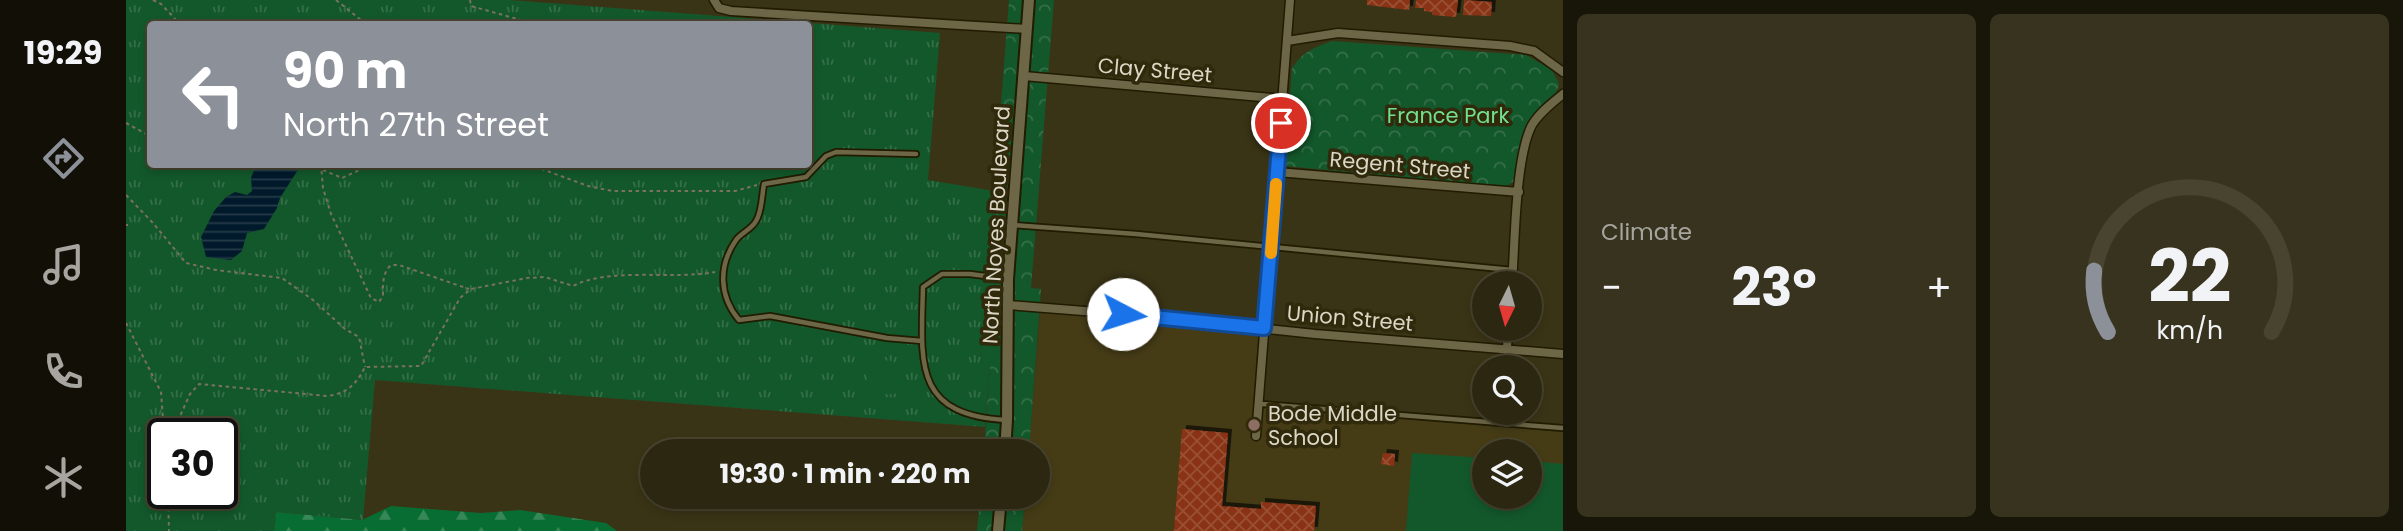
<!DOCTYPE html>
<html lang="en">
<head>
<meta charset="utf-8">
<style>
  :root { --surface:#2c2710; --page:#38331e; --text:#f1f3f6; --muted:#a6a59f; --line:#484430; --accent:#8c9099 }
  body { margin:0; font-family:Poppins,sans-serif; background:var(--page); color:var(--text); height:100vh; display:flex; flex-direction:column; font-size:26px; white-space:nowrap }
  * { box-sizing:border-box; margin:0 }
  p { font-size:23px; color:var(--muted) }
  .icon { flex:none; width:38px; height:38px; fill:none; stroke:currentColor; stroke-width:2; stroke-linecap:round; stroke-linejoin:round }
  .map { position:relative; flex:1; overflow:hidden }
  .sheet { display:flex; flex-direction:column; gap:14px; padding:14px; background:#181509; width:840px }
  .sheet>* { flex:none }
  .banner { position:absolute; left:21px; top:21px; width:665px; height:147px; border-radius:7px; box-shadow:0 4px 10px #0003,0 0 0 2px var(--line); background:#8c9099; color:#fff; overflow:hidden }
  .needle { width:46px; rotate:185deg }
  .tools { position:absolute; left:1346px; top:271px; display:grid; gap:14px }
  .tools a { display:grid; place-items:center; width:70px; height:70px; border-radius:50%; background:var(--surface); box-shadow:0 4px 10px #0003,0 0 0 2px var(--line); font-size:35px }
  .speed { position:absolute; left:21px; top:418px; display:flex; gap:14px; font-size:35px; font-weight:700; text-align:center }
  .speed>* { display:grid; place-content:center; width:91px; height:91px; border-radius:50%; background:var(--surface); box-shadow:0 4px 10px #0003,0 0 0 2px var(--line); line-height:1 }
  .speed .limit { border:4px solid #111; border-radius:10px; background:#fff; color:#111 }
  .pin { position:absolute; display:grid; place-items:center; width:60px; height:60px; color:#fff; margin:-30px; border:4px solid #fff; border-radius:50%; box-shadow:0 2px 7px #0007 }
  .me { position:absolute; width:77px; margin:-38px; rotate:95deg; stroke-linejoin:round; filter:drop-shadow(0 0 5px #0008) }
  .turn { display:flex; align-items:center; gap:24px; height:147px; padding:0 21px; font-size:32px }
  .turn .icon { width:91px; height:91px; stroke-width:2.5 }
  .turn b { display:block; font-size:49px; line-height:60px }
  .big { font-size:52px; font-weight:700; line-height:1.1 }
  .sheet .widget { flex:1; display:flex; flex-direction:column; justify-content:center; gap:10px; min-width:0; padding:0 24px; border-radius:10px; background:var(--page) }
  .sheet .dial { align-items:center; gap:0 }
  .dial svg { height:182px; overflow:visible; fill:none; stroke:var(--line); stroke-width:7; stroke-linecap:round; text-anchor:middle }
  .dial text { fill:var(--text); stroke:none }
  .heat { display:flex; justify-content:space-between; align-items:center; font-size:38px; direction:ltr }
  .sheet .tiles { flex:1; display:grid; gap:14px; grid-template-columns:repeat(2,1fr) }
  .trip { position:absolute; left:514px; top:439px; width:410px; height:70px; border-radius:35px; background:var(--surface); box-shadow:0 4px 10px #0003,0 0 0 2px var(--line); font-weight:700; line-height:70px; text-align:center }
  main { display:flex; flex:1; min-height:0 }
  .menu { display:flex; flex-direction:column; width:126px; justify-content:space-around; align-items:center; background:#121006; color:var(--muted) }
  .menu .icon { width:49px; height:49px }
  .menu .active { color:var(--accent) }
  .menu b { font-size:32px; color:var(--text) }
  .map>svg:first-child { display:block }
  .built { fill:#453c16; fill-rule:evenodd }
  .grass { fill:url(#grass-tufts); fill-rule:evenodd }
  .forest { fill:url(#forest-firs) }
  .park { fill:url(#park-crowns) }
  .pitch { fill:#13582b }
  .water { fill:url(#water-rules) }
  .building { fill:url(#building-cross-hatch); filter:url(#shadow) }
  .lines { fill:none; stroke-linecap:round; stroke-linejoin:round }
  .service-casing { stroke:#211b00; stroke-width:8 }
  .minor-casing { stroke:#211b00; stroke-width:11 }
  .tertiary-casing { stroke:#211b00; stroke-width:14 }
  .path { stroke:#78735a; stroke-width:2; stroke-dasharray:3.5 3.5; stroke-linecap:butt }
  .service { stroke:#6d6647; stroke-width:4.5 }
  .minor { stroke:#6d6647; stroke-width:8 }
  .tertiary { stroke:#6d6647; stroke-width:10 }
  .route-casing { stroke:#114b97; stroke-width:18 }
  .route { stroke:#1a73e8; stroke-width:12 }
  .slow { stroke:#f59e0b; stroke-width:12 }
  .education-dot { fill:#8d6e63; stroke:#30290b; stroke-width:2.5 }
  .labels { text-anchor:middle; dominant-baseline:central; stroke-width:7; stroke-linejoin:round; paint-order:stroke }
  .street-label { font-size:21px; fill:#dbd7c6; stroke:#30290b }
  .park-label { font-size:21px; fill:#71e18e; stroke:#30290b }
  .poi-label { font-size:21px; fill:#dbd7c6; stroke:#30290b; text-anchor:start }
</style>
</head>
<body>
<main>
<nav class="menu">
<b>19:29</b>
<svg class="icon active" aria-label="directions" viewBox="0 0 24 24"><path d="M12 3l9 9-9 9-9-9zM9 14v-3h6M13 9l2 2-2 2"/></svg>
<svg class="icon" aria-label="music" viewBox="0 0 24 24"><path d="M9 18V5l10-2v13"/><circle cx="6" cy="18" r="3"/><circle cx="16" cy="16" r="3"/></svg>
<svg class="icon" aria-label="phone" viewBox="0 0 24 24"><path d="M5 4h4l2 5-3 2q2 4 5 5l2-3 5 2v4C11 20 4 13 5 4z"/></svg>
<svg class="icon" aria-label="climate" viewBox="0 0 24 24"><path d="M12 3v18M4 7l16 10M4 17L20 7"/></svg>
</nav>
<div class="map">
<svg width="1437" height="531" viewBox="0 0 1437 531">
  <defs>
    <pattern id="grass-tufts" width="24" height="20" patternUnits="userSpaceOnUse" patternTransform="scale(1.75)"><rect width="24" height="20" fill="#13582b"/><path d="M3 7l-1-3M5 7V3M7 7l1-3M15 17l-1-3M17 17v-4M19 17l1-3" fill="none" stroke="#356f48"/></pattern>
    <pattern id="forest-firs" width="22" height="20" patternUnits="userSpaceOnUse" patternTransform="scale(1.75)"><rect width="22" height="20" fill="#086d32"/><path d="M5 1l3.5 6h-7zM16 11l3.5 6h-7z" fill="#378858"/></pattern>
    <pattern id="park-crowns" width="20" height="18" patternUnits="userSpaceOnUse" patternTransform="scale(1.75)"><rect width="20" height="18" fill="#13582b"/><path d="M2 6a3 3 0 1 1 6 0M12 15a3 3 0 1 1 6 0" fill="none" stroke="#356f48"/></pattern>
    <pattern id="water-rules" width="6" height="5" patternUnits="userSpaceOnUse" patternTransform="scale(1.75)"><rect width="6" height="5" fill="#001a2b"/><path d="M0 2.5h6" fill="none" stroke="#253b48"/></pattern>
    <pattern id="building-cross-hatch" width="8" height="8" patternUnits="userSpaceOnUse" patternTransform="scale(1.75)"><rect width="8" height="8" fill="#893313"/><path d="M0 0l8 8M0 8l8-8" fill="none" stroke="#995034"/></pattern>
    <filter id="shadow"><feDropShadow dx="4" dy="-4" stdDeviation="0" flood-color="#0009"/></filter>
  </defs>
  <rect width="100%" height="100%" fill="#3a3416"/>
  <!-- built -->
  <path class="built" d="M914,310l214,21 4,8 -5,67 310,26v99h-541l3,-34h13v-45l-9,-1zM1358,452h46v45h-46z"/>
  <!-- grass -->
  <path class="grass" d="M0,0h384l430,33 -12,147 66,11 -13,172 9,2 -5,62 -610,-47 -12,140 -85,-8 -4,19h-148zM24,24h658v140h-658zM37,434h59v60h-59z"/>
  <!-- forest -->
  <path class="forest" d="M265,506l90,7 39,-3 86,13 11,8h-343l3,-19 85,8z"/>
  <!-- park -->
  <path class="park" d="M883,0h45l-23,288 10,1 -12,162h-45l6,-86 -9,-1z
    M1207,41l193,14 26,15 7,14c-3,15 -18,22 -28,35 -12,16 -13,41 -15,61l-11,7 -220,-21 7,-98c11,-16 22,-21 41,-27z
    M854,497h45l-3,34h-45z"/>
  <!-- pitch -->
  <path class="pitch" d="M703,109c14,2 22,11 15,26l-12,4 -10,-5 -12,-14 5,-8z
    M718,165l10,2c6,9 7,19 -2,26l-14,4 -9,-8c-4,-13 4,-20 15,-24z
    M245,189c40,11 -14,65 -20,20l10,-17z
    M202,334l10,5 4,13 -5,13 -12,2 -7,-3 -9,-20 4,-8z
    M755,360l12,1 13,16 -1,13c-28,16 -56,-17 -24,-30z
    M1286,453l72,5v39h46v-36l33,3v67h-157z"/>
  <!-- water -->
  <path class="water" d="M130,165h45l-21,33 -3,10 -13,21 -17,4 -5,18 -11,9 -25,-3 -5,-20 13,-26 12,-14 9,-5 12,3 5,-4 -1,-13z"/>
  <!-- building -->
  <path class="building" d="M1241,0h43l-1,10 -42,-5z
    M1290,0h42l-2,17 -24,-2v-3l-8,-1v-3h-9z
    M1338,0l28,2 -1,14 -28,-1z
    M1056,429l46,4 -6,73 39,3v-7l55,4 -2,25h-140z
    M1257,453l12,1 -1,12 -13,-2z
    M753,497h28l-1,14 -28,-3z"/>
  <g class="lines">
    <defs>
      <path id="service" d="M790,154l-80,-2 -10,4 -20,21 -42,7c-2,10 -2,28 -8,37 -4,8 -15,12 -20,19 -18,26 -17,56 3,80l31,-4 117,22 35,3
        M886,225l124,9 376,36
        M1379,368l2,-19
        M1133,402l3,2 301,24
        M880,420c-93,-5 -85,-57 -83,-133l19,-13h28l38,5
        M1373,423l1,-10"/>
      <path id="minor" d="M588,0l5,8 12,3 296,18
        M1161,41l51,-8 172,13 24,5 29,21
        M898,76l259,23
        M1151,172l242,20
        M1386,284c3,-39 3,-127 20,-159 7,-12 20,-22 31,-31
        M882,305l139,11 168,18 248,20
        M1381,348l1,-19
        M1130,436l34,-436"/>
      <path id="tertiary" d="M879,452l2,-32 1,-141 21,-279
        M872,531l3,-34"/>
    </defs>
    <!-- service casing -->
    <use href="#service" class="service-casing"/>
    <!-- minor casing -->
    <use href="#minor" class="minor-casing"/>
    <!-- tertiary casing -->
    <use href="#tertiary" class="tertiary-casing"/>
    <!-- path -->
    <path class="path" d="M27,0l8,4 19,20
      M210,0l30,24
      M344,0l1,6 64,18
      M0,123l24,13
      M87,164l6,3 16,-3
      M195,164l2,24 8,26 40,84 8,4 4,-6c0,-11 -1,-23 8,-31h8l70,24
      M402,164l60,22 24,5h123l22,-6
      M197,170l19,8 31,-14
      M0,195l27,28 33,40 30,7 66,8 31,22 32,29 14,8 6,30
      M0,225h2
      M0,323l35,69 3,42
      M46,434l18,-40 9,-10 128,12c19,-2 29,-11 38,-29l56,-1 39,-68 11,-9 56,-11 18,-1 28,9c36,-19 100,-6 142,-14
      M42,494l1,37"/>
    <!-- service -->
    <use href="#service" class="service"/>
    <!-- minor -->
    <use href="#minor" class="minor"/>
    <!-- tertiary -->
    <use href="#tertiary" class="tertiary"/>
  </g>
  <g class="lines">
    <defs>
      <path id="route" d="M997,314l141,14 17,-205"/>
    </defs>
    <!-- route casing -->
    <use href="#route" class="route-casing"/>
    <!-- route -->
    <use href="#route" class="route"/>
    <!-- slow -->
    <path class="slow" d="M1145,253l5,-69"/>
  </g>
  <!-- markers -->
  <circle class="education-dot" cx="1128" cy="425" r="7"/>
  <g class="labels">
    <!-- street labels -->
    <g class="street-label">
      <text transform="translate(1029 70) rotate(5)">Clay Street</text>
      <text transform="translate(1274 165) rotate(5)">Regent Street</text>
      <text transform="translate(870 225) rotate(-87)">North Noyes Boulevard</text>
      <text transform="translate(1224 318) rotate(5)">Union Street</text>
    </g>
    <!-- park labels -->
    <g class="park-label">
      <text x="1322" y="115">France Park</text>
    </g>
    <!-- poi labels -->
    <g class="poi-label">
      <text x="1142" y="413">Bode Middle<tspan x="1142" dy="24">School</tspan></text>
    </g>
  </g>
</svg>
<div class="tools">
<a><svg class="needle" viewBox="-14 -14 28 28"><path d="M0-13l5 13h-10z" fill="#e53935"/><path d="M0 13l5-13h-10z" fill="#a6a59f"/></svg></a>
<a><svg class="icon" aria-label="search" viewBox="0 0 24 24"><circle cx="10" cy="10" r="6"/><path d="M15 15l6 6"/></svg></a>
<a><svg class="icon" aria-label="layers" viewBox="0 0 24 24"><path d="M12 4l9 5-9 5-9-5zM3 14l9 5 9-5"/></svg></a>
</div>
<div class="speed"><div class="limit">30</div></div>
<div class="pin" style="left:1155px;top:123px;background:#d93025"><svg class="icon" aria-label="arrive" viewBox="0 0 24 24"><path d="M6 21V4h12l-3 4 3 4H6"/></svg></div>
<svg class="me" style="left:997px;top:314px" viewBox="-20 -20 40 40"><circle r="19" fill="#fff"/><path d="M0-13L10 11 0 6-10 11z" fill="#1a73e8"/></svg>
<div class="trip">19:30 · 1 min · 220 m</div>
<div class="banner">
<div class="turn"><svg class="icon" aria-label="left" viewBox="0 0 24 24"><path d="M17 20v-9H6M10 6l-5 5 5 5"/></svg><div><b>90 m</b>North 27th Street</div></div>
</div>
</div>
<section class="sheet">
<div class="tiles">
<div class="widget"><p>Climate</p>
<div class="heat"><a>−</a><b class="big">23°</b><a>+</a></div>
</div>
<div class="widget dial"><svg viewBox="0 0 100 80">
<path d="M14 69A42 42 0 1 1 86 69"/>
<path d="M14 69A42 42 0 0 1 8 42" stroke="#8c9099"/>
<text x="50" y="56" font-size="32" font-weight="700">22</text>
<text x="50" y="72" font-size="11">km/h</text>
</svg></div>
</div>
</section>
</main>
</body>
</html>
